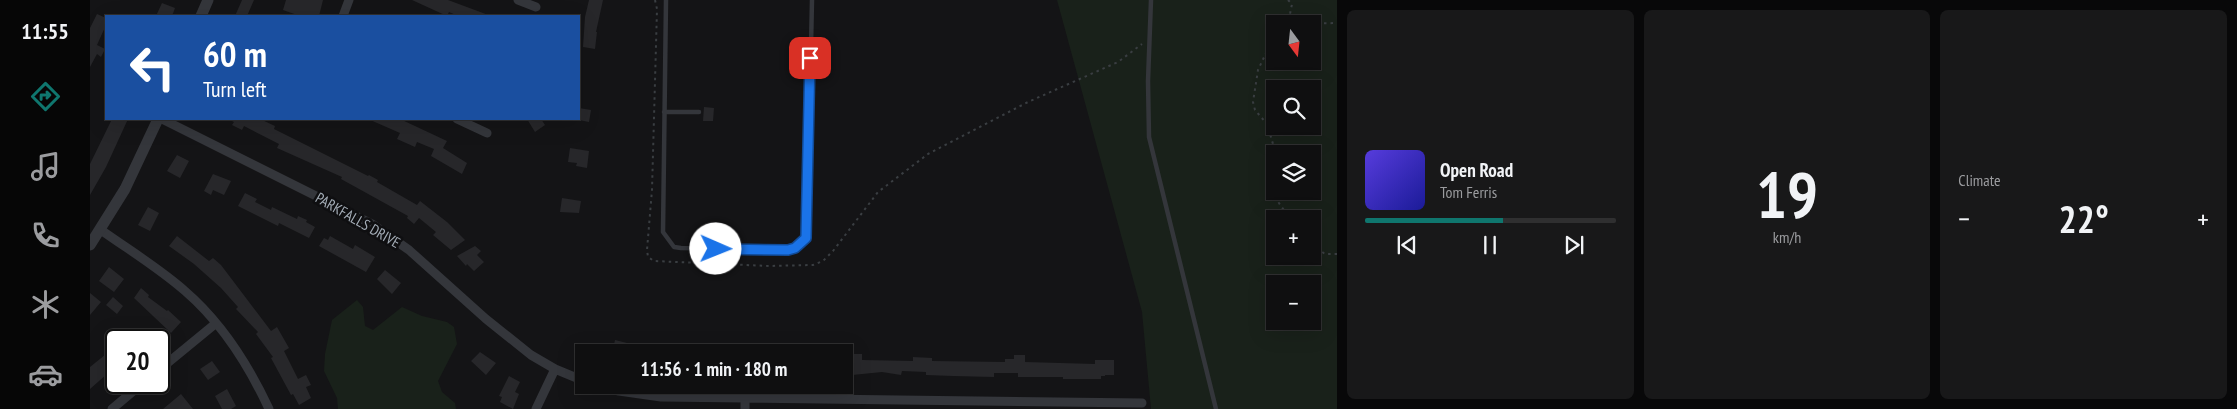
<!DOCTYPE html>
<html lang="en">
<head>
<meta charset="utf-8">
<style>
  :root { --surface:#0f0f10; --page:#181819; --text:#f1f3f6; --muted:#9b9c9f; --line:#2f2f30; --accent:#0f766e }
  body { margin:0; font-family:"PT Sans Narrow",sans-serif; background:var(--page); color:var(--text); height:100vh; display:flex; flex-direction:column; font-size:19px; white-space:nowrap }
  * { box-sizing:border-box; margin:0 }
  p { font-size:16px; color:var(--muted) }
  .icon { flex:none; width:28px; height:28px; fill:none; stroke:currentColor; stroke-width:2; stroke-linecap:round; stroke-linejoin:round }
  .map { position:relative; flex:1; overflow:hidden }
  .sheet { display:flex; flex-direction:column; gap:10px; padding:10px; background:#080809; width:900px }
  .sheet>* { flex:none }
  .hud { position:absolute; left:15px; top:15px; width:475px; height:105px; border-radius:0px; box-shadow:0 5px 20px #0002,0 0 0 1px var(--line); background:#1a4fa0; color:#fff; overflow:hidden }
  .needle { width:32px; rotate:165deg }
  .controls { position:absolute; left:1176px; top:15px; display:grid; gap:10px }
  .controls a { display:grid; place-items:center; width:55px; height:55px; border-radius:0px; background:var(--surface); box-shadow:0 5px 20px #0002,0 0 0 1px var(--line); font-size:25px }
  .speed { position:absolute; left:15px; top:329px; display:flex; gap:10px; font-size:25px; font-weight:700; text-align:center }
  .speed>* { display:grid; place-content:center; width:65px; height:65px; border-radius:50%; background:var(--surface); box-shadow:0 5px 20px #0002,0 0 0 1px var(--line); line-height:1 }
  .speed .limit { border:2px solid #111; border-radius:8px; background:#fff; color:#111 }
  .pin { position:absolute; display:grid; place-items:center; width:42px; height:42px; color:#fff; margin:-21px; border-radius:10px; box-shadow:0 2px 8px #0006 }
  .me { position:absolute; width:55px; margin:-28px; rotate:91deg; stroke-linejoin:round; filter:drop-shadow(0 0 4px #0008) }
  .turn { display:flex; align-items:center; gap:18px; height:105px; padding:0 15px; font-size:22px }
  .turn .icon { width:65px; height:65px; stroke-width:2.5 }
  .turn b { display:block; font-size:35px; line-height:42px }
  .big { font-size:38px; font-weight:700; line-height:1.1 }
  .sheet .card { flex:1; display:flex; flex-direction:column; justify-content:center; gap:8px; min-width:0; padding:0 18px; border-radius:8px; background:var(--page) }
  .sheet .dial { align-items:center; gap:0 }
  .dial b { font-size:65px; line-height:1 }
  .song { display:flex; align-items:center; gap:15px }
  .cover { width:60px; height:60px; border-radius:8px; background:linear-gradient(135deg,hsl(250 70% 55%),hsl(240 70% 35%)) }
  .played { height:5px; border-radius:2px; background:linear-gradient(90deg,var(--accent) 55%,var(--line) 55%) }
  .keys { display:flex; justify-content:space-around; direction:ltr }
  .heat { display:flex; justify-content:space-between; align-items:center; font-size:28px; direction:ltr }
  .sheet .tiles { flex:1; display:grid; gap:10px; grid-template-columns:repeat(3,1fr) }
  .trip { position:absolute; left:485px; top:344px; width:278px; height:50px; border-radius:0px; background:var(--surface); box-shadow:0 5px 20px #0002,0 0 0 1px var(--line); font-weight:700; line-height:50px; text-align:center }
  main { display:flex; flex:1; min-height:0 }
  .dock { display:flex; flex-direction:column; width:90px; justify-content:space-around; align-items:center; background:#060606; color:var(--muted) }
  .dock .icon { width:35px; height:35px }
  .dock .active { color:var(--accent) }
  .dock b { font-size:22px; color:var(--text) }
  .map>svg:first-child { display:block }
  .green { fill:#19211a; fill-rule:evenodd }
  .building { fill:#27272a }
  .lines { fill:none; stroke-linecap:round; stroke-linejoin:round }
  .path { stroke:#3a3e42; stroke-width:2; stroke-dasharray:2.5 4; stroke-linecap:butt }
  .service { stroke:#34363b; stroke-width:4.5 }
  .minor { stroke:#34363b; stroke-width:9 }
  .tertiary { stroke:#34363b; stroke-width:11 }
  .route-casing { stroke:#114b97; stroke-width:12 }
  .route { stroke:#1a73e8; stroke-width:9 }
  .labels { text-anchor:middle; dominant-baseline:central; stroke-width:5; stroke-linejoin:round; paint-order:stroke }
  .street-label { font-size:15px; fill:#a4adb7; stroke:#0f0f11 }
</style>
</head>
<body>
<main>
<nav class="dock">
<b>11:55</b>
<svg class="icon active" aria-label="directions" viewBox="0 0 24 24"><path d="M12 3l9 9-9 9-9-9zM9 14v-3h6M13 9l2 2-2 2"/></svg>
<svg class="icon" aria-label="music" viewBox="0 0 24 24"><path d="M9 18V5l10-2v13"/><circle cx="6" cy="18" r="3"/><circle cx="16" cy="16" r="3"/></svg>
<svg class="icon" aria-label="phone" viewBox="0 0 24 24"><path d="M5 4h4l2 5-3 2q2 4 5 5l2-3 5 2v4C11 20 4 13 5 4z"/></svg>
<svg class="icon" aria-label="climate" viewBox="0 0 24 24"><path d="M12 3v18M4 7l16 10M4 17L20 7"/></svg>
<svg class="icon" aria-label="car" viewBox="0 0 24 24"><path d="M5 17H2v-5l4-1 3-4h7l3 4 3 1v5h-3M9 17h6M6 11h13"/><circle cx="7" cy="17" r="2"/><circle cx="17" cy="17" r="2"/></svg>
</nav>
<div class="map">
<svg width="1247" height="409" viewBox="0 0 1247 409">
  <rect width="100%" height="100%" fill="#141416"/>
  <!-- green -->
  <path class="green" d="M967,0h280v409h-186l-9,-97zM1185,24h37v37h-37zM1185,89h37v37h-37zM1185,154h37v37h-37zM1185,219h37v37h-37zM1185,284h37v37h-37z
    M267,300l6,7 2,19 8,4 29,-23 20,9 25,6 7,5 3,17 -19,37 4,11 13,11 1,6h-118l-1,-11 -13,-27 1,-17 7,-34z"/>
  <!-- building -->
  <path class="building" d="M152,0h12l-7,16h-12z
    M196,0h37l-4,16h-19l-17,-6z
    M322,0h36l43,16h-33l-9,-4 -2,4z
    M499,0h14l-7,32h1l-2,17 -12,-2 2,-30z
    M72,3l13,5 -3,8h-16z
    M7,14l9,4v7l-9,20 8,4 -4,8 -4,-3 -7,13v-39z
    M614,107l10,1 -1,13h-10z
    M489,108l12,2 -2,12 -10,-2z
    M22,119h16l-22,48 -16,28v-31z
    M138,119h32l15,7 -1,3 94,47 1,-1 9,5 -1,2 40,23 3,-4 27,21 18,18 -14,10 -18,-15 3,-3 -17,-14 -5,6 -7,-6 1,-2 -67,-37 1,-2 -65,-29 2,-4 -35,-18 -2,4 -10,-5 2,-3z
    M278,119h32l47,22 -4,7 24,15 -5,11 -31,-18 3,-7 -17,-7 -2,5 -18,-8 3,-6z
    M437,119h14l4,6 -10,7z
    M480,148l19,3 -2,17 -11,-2 1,-3 -9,-1z
    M87,155l12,6 -9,17 -13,-7z
    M123,174l18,7 -7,14 -11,-5 -2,5 -7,-4z
    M155,193l12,6 -2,3 16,8 1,-3 25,12 1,-3 9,4 -1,2 9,5 -6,11 -30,-15 -1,3 -40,-20z
    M472,198l19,3 -2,12 -19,-1z
    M58,207l11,6 -9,18 -12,-6z
    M87,236l32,25 4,-3 8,7 50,66 6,-4 12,21 -5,3 14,28 8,-4 5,10 -5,2 5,11 -12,7 -6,-11 -2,1 -20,-37 2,-1 -17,-23 2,-2 -22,-23 2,-2 -17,-19 -27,-24 -25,-18z
    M240,236l23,13 2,-4 20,12 -9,15 -47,-26 5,-8 4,2z
    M385,246l6,5 -4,4 7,7 -10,9 -7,-7 -1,2 -9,-10z
    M19,267l15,12 -10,13 -15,-11z
    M295,270l16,13 -9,11 -15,-15z
    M51,288l8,7 -1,2 19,14 1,-1 13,12 -10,11 -37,-35z
    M0,293l11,9 -11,13z
    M23,297l10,9 -6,8 -11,-9z
    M525,340l12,3 -1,5 6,2v2h-26l2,-9 6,2z
    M26,346v20l-26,23v-22z
    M390,352l16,11 -10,12 -15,-14z
    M762,354h10v6l51,1v-4l19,1v3l73,1v-3h9v-4h11v7l70,2v-4h19v15h-9v1h-4v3h-38v-2h-45v-4h-24v4l-41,-1 -27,-1v-3l-24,-1 -1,4 -19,-3 -30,3z
    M122,361l8,11 -12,8 -8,-11z
    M419,376l11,6 -5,10 4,2 -6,15 -13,-7 2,-5 -3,-1z
    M137,389l9,17 -5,3h-9l-7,-13z
    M91,394l12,15h-30z"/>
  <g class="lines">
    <!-- path -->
    <path class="path" d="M565,0l2,9 -5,181 -5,60 1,7 6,4 115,5 44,-1 10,-4 10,-10 45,-59 50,-38 100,-52 90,-40 24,-18
      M1198,0l4,4 -4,20
      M1208,24l39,-1
      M1185,34l-17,36 -5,32 2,8 12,14 9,30
      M1185,166c-13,18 4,38 16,53
      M1222,244l13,10h12"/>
    <!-- service -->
    <path class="service" d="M576,0l-3,232 11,15 7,1 107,2 13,-6 6,-13 5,-231
      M1061,0l-3,81 1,56 67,272
      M574,112h35"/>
    <!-- minor -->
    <path class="minor" d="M428,0l18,7
      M253,16l6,-16
      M72,119l210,105 37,26 77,69 45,36 24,14 29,12
      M367,119l30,14
      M11,230c28,20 58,38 84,61 36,31 64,75 84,118
      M69,370l56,-46
      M503,385l26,6 42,6 481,6
      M655,398v11
      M22,409l32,-27
      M446,409l19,-40"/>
    <!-- tertiary -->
    <path class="tertiary" d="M111,16l7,-16
      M0,245l35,-56 33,-70"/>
  </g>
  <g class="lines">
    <defs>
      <path id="route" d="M626,249l72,1 7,-2 11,-10 4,-180"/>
    </defs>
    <!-- route casing -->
    <use href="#route" class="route-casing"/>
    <!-- route -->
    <use href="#route" class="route"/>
  </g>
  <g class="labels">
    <!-- street labels -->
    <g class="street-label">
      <text transform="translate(268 220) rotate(30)">PARKFALLS DRIVE</text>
    </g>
  </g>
</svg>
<div class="controls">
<a><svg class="needle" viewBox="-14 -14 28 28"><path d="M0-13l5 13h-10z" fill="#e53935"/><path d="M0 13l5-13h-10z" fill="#9b9c9f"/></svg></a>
<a><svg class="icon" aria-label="search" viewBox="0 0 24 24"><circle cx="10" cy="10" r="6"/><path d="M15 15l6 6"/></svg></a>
<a><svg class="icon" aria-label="layers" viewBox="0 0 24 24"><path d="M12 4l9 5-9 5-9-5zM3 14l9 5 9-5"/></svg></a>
<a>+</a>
<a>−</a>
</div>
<div class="speed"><div class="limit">20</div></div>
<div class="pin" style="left:720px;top:58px;background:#d93025"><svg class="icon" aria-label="arrive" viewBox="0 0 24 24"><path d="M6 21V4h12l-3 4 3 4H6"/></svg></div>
<svg class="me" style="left:626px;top:249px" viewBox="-20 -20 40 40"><circle r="19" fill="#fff"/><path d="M0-13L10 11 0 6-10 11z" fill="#1a73e8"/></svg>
<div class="trip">11:56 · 1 min · 180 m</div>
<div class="hud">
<div class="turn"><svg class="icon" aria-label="left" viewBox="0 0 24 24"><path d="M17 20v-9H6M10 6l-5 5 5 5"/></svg><div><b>60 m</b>Turn left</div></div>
</div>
</div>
<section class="sheet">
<div class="tiles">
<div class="card">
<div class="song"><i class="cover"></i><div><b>Open Road</b><p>Tom Ferris</p></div></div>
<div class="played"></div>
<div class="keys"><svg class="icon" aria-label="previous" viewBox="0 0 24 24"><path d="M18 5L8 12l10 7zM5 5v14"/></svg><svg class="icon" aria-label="pause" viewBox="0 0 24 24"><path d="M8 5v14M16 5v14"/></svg><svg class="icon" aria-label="next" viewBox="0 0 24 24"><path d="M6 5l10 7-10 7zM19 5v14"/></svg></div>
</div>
<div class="card dial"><b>19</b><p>km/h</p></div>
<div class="card"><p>Climate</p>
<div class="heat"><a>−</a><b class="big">22°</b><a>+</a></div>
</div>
</div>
</section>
</main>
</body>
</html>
